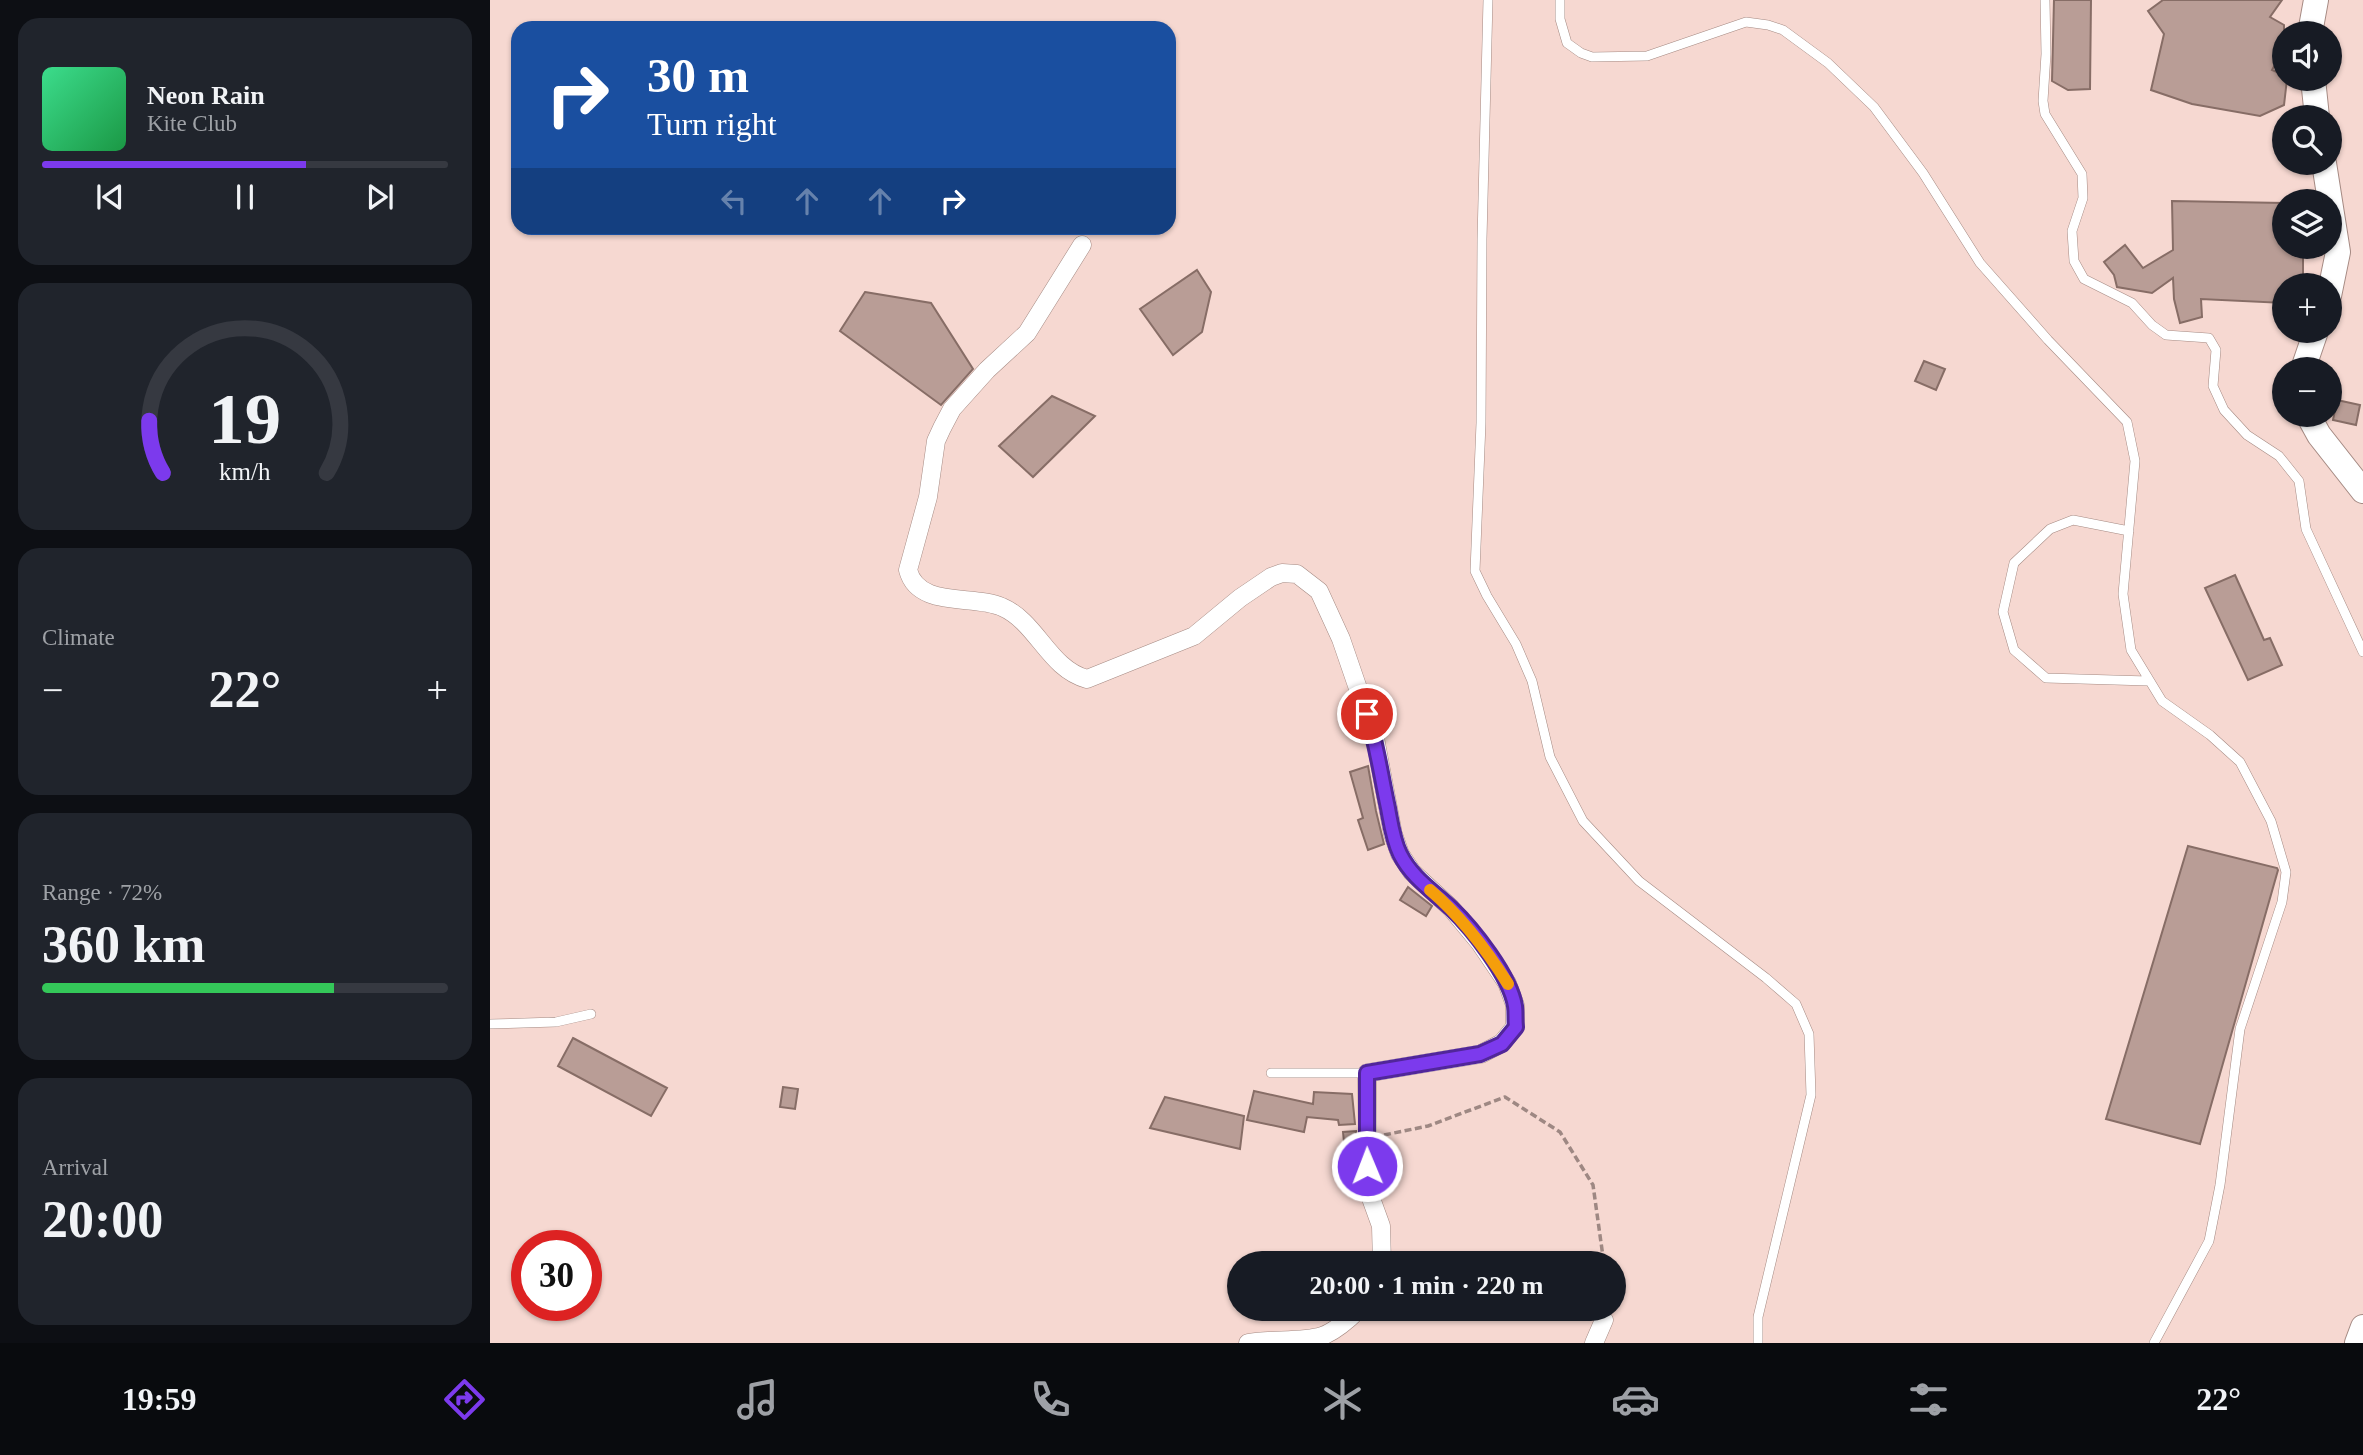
<!DOCTYPE html>
<html lang="en">
<head>
<meta charset="utf-8">
<style>
  :root { --surface:#171b24; --page:#20242c; --text:#f1f3f6; --muted:#9ea1a6; --line:#363941; --accent:#7c3aed }
  body { margin:0; font-family:"Times New Roman",serif; background:var(--page); color:var(--text); height:100vh; display:flex; flex-direction:column; font-size:26px; white-space:nowrap }
  * { box-sizing:border-box; margin:0 }
  p { font-size:23px; color:var(--muted) }
  .icon { flex:none; width:38px; height:38px; fill:none; stroke:currentColor; stroke-width:2; stroke-linecap:round; stroke-linejoin:round }
  .map { position:relative; flex:1; overflow:hidden }
  .details { display:flex; flex-direction:column; gap:18px; padding:18px; background:#0d0f14; width:490px }
  .details>* { flex:none }
  .guide { position:absolute; left:21px; top:21px; width:665px; height:214px; border-radius:21px; box-shadow:0 2px 5px #0004; background:#1a4fa0; color:#fff; overflow:hidden }
  .tools { position:absolute; left:1782px; top:21px; display:grid; gap:14px }
  .tools a { display:grid; place-items:center; width:70px; height:70px; border-radius:50%; background:var(--surface); box-shadow:0 2px 5px #0004; font-size:35px }
  .speed { position:absolute; left:21px; top:1230px; display:flex; gap:14px; font-size:35px; font-weight:700; text-align:center }
  .speed>* { display:grid; place-content:center; width:91px; height:91px; border-radius:50%; background:var(--surface); box-shadow:0 2px 5px #0004; line-height:1 }
  .speed .limit { border:10px solid #d22; background:#fff; color:#111 }
  .pin { position:absolute; display:grid; place-items:center; width:60px; height:60px; color:#fff; margin:-30px; border:4px solid #fff; border-radius:50%; box-shadow:0 2px 7px #0007 }
  .me { position:absolute; width:77px; margin:-38px; rotate:359deg; stroke-linejoin:round; filter:drop-shadow(0 0 5px #0008) }
  .turn { display:flex; align-items:center; gap:24px; height:147px; padding:0 21px; font-size:32px }
  .turn .icon { width:91px; height:91px; stroke-width:2.5 }
  .turn b { display:block; font-size:49px; line-height:60px }
  .lanes { display:flex; align-items:center; height:66px; padding:0 21px; background:#0003; justify-content:center; gap:35px; direction:ltr }
  .lanes .off { opacity:.35 }
  .big { font-size:52px; font-weight:700; line-height:1.1 }
  .details .card { flex:1; display:flex; flex-direction:column; justify-content:center; gap:10px; min-width:0; padding:0 24px; border-radius:21px; background:var(--page) }
  .details .dial { align-items:center; gap:0 }
  .dial svg { height:182px; overflow:visible; fill:none; stroke:var(--line); stroke-width:7; stroke-linecap:round; text-anchor:middle }
  .dial text { fill:var(--text); stroke:none }
  .song { display:flex; align-items:center; gap:21px }
  .cover { width:84px; height:84px; border-radius:10px; background:linear-gradient(135deg,hsl(150 70% 55%),hsl(140 70% 35%)) }
  .played { height:7px; border-radius:4px; background:linear-gradient(90deg,var(--accent) 65%,var(--line) 65%) }
  .keys { display:flex; justify-content:space-around; direction:ltr }
  .heat { display:flex; justify-content:space-between; align-items:center; font-size:38px; direction:ltr }
  .charge { height:10px; border-radius:5px; background:linear-gradient(90deg,#34c759 72%,var(--line) 0) }
  .trip { position:absolute; left:737px; top:1251px; width:399px; height:70px; border-radius:35px; background:var(--surface); box-shadow:0 2px 5px #0004; font-weight:700; line-height:70px; text-align:center }
  .dock { display:flex; height:112px; justify-content:space-around; align-items:center; background:#090b0e; color:var(--muted) }
  .dock .icon { width:49px; height:49px }
  .dock .selected { color:var(--accent) }
  .dock b { font-size:32px; color:var(--text) }
  main { display:flex; flex:1; min-height:0 }
  .map>svg:first-child { display:block }
  .building { fill:#b99d96; stroke:#876d66; stroke-width:2 }
  .lines { fill:none; stroke-linecap:round; stroke-linejoin:round }
  .lane-casing { stroke:#a58a83; stroke-width:10 }
  .street-casing { stroke:#a58a83; stroke-width:19 }
  .secondary-casing { stroke:#a58a83; stroke-width:26 }
  .path { stroke:#9e8883; stroke-width:3.5; stroke-dasharray:7 3.5; stroke-linecap:butt }
  .lane { stroke:#fff; stroke-width:9 }
  .street { stroke:#fff; stroke-width:18 }
  .secondary { stroke:#fff; stroke-width:24 }
  .route-casing { stroke:#51269a; stroke-width:18 }
  .route { stroke:#7c3aed; stroke-width:12 }
  .slow { stroke:#f59e0b; stroke-width:12 }
</style>
</head>
<body>
<main>
<section class="details">
<div class="card">
<div class="song"><i class="cover"></i><div><b>Neon Rain</b><p>Kite Club</p></div></div>
<div class="played"></div>
<div class="keys"><svg class="icon" aria-label="previous" viewBox="0 0 24 24"><path d="M18 5L8 12l10 7zM5 5v14"/></svg><svg class="icon" aria-label="pause" viewBox="0 0 24 24"><path d="M8 5v14M16 5v14"/></svg><svg class="icon" aria-label="next" viewBox="0 0 24 24"><path d="M6 5l10 7-10 7zM19 5v14"/></svg></div>
</div>
<div class="card dial"><svg viewBox="0 0 100 80">
<path d="M14 69A42 42 0 1 1 86 69"/>
<path d="M14 69A42 42 0 0 1 8 46" stroke="#7c3aed"/>
<text x="50" y="56" font-size="32" font-weight="700">19</text>
<text x="50" y="72" font-size="11">km/h</text>
</svg></div>
<div class="card"><p>Climate</p>
<div class="heat"><a>−</a><b class="big">22°</b><a>+</a></div>
</div>
<div class="card"><p>Range · 72%</p><b class="big">360 km</b><div class="charge"></div></div>
<div class="card"><p>Arrival</p><b class="big">20:00</b></div>
</section>
<div class="map">
<svg width="1873" height="1343" viewBox="0 0 1873 1343">
  <rect width="100%" height="100%" fill="#f6d8d1"/>
  <!-- building -->
  <path class="building" d="M1564,0h37l-1,89 -22,1 -16,-9z
    M1673,0h119l-12,17 14,8v24l-12,21 12,5v4h3l-3,26 -24,11 -68,-12 -41,-14 13,-56 -16,-23z
    M1682,201l112,2v44h19v38h-19v18l-83,-4 1,18 -22,6 -6,-24 -1,-21 -21,15 -35,-6 -3,-12 -10,-13 21,-17 18,23 30,-18z
    M707,270l14,22 -9,40 -29,23 -33,-46z
    M375,292l66,11 42,66 -32,36 -101,-74z
    M1434,361l21,8 -9,21 -21,-9z
    M562,396l43,20 -62,61 -34,-31z
    M1847,400l23,5 -4,20 -23,-5z
    M1745,575l29,65 6,-2 12,27 -34,15 -43,-92z
    M878,766l8,45 8,33 -16,6 -10,-30 5,-2 -13,-46z
    M1698,846l89,22 1,2 -78,274 -94,-25z
    M918,887l24,19 -6,10 -26,-16z
    M83,1038l94,50 -16,28 -93,-50z
    M293,1087l15,2 -3,20 -15,-2z
    M764,1091l59,13 1,-12 38,2 3,30 -16,1 -1,-5 -31,-3 -3,15 -57,-12z
    M675,1097l79,19 -4,33 -90,-21z
    M866,1131v20l-11,1 -2,-20z"/>
  <g class="lines">
    <defs>
      <path id="lane" d="M998,0l-6,239 -1,184 -6,148 12,25 29,48 16,37 18,76 33,64 56,60 127,97 30,26 13,30 2,61 -53,222v26
        M1070,0v19l7,24 14,10 11,4 55,-1 99,-34 22,3 15,5 45,33 46,44 49,66 57,90 68,77 79,82 8,39 -12,133 8,56 31,51 48,34 30,27 31,59 15,51 -4,30 -42,127 -20,156 -11,56 -55,102
        M1555,0l1,54 -3,47 2,13 37,60 1,24 -11,33 2,30 10,18 48,24 20,22 14,10 43,3 7,12 -3,36 11,24 23,25 32,21 20,25 7,48 57,123
        M1639,531l-56,-11 -23,9 -36,34 -11,49 11,38 32,28 102,3
        M0,1024l66,-2 35,-8
        M781,1073h96"/>
      <path id="street" d="M592,245l-55,88 -40,37 -35,39 -10,19 -6,13 -8,56 -20,73c10,39 66,24 94,37 35,15 47,62 85,72l107,-43 46,-38 31,-21 11,-4 15,1 22,17 22,48 34,99 18,96 7,20 12,18 39,36 29,35 27,40 8,22v22l-13,16 -21,11 -114,19 1,117 13,36 1,38
        M758,1343c22,-4 56,-1 74,-7 14,-5 27,-17 37,-27
        M1104,1343l10,-23"/>
      <path id="secondary" d="M1820,33l6,-33
        M1823,79l4,38
        M1834,163l14,89 -9,44
        M1813,369l13,-38
        M1818,415l11,20 44,56
        M1867,1343l6,-16"/>
    </defs>
    <!-- lane casing -->
    <use href="#lane" class="lane-casing"/>
    <!-- street casing -->
    <use href="#street" class="street-casing"/>
    <!-- secondary casing -->
    <use href="#secondary" class="secondary-casing"/>
    <!-- path -->
    <path class="path" d="M894,1135l44,-9 77,-29 55,35 33,53 11,79"/>
    <!-- lane -->
    <use href="#lane" class="lane"/>
    <!-- street -->
    <use href="#street" class="street"/>
    <!-- secondary -->
    <use href="#secondary" class="secondary"/>
  </g>
  <g class="lines">
    <defs>
      <path id="route" d="M877,714c10,31 14,62 21,94 3,16 5,32 12,46 12,24 33,37 51,54 22,21 59,68 64,98 1,7 0,14 1,21l-14,17 -22,10 -113,19v93"/>
    </defs>
    <!-- route casing -->
    <use href="#route" class="route-casing"/>
    <!-- route -->
    <use href="#route" class="route"/>
    <!-- slow -->
    <path class="slow" d="M940,890c32,27 56,59 78,94"/>
  </g>
</svg>
<div class="tools">
<a><svg class="icon" aria-label="sound" viewBox="0 0 24 24"><path d="M4 9h4l5-4v14l-5-4H4zM17 9q2 3 0 6"/></svg></a>
<a><svg class="icon" aria-label="search" viewBox="0 0 24 24"><circle cx="10" cy="10" r="6"/><path d="M15 15l6 6"/></svg></a>
<a><svg class="icon" aria-label="layers" viewBox="0 0 24 24"><path d="M12 4l9 5-9 5-9-5zM3 14l9 5 9-5"/></svg></a>
<a>+</a>
<a>−</a>
</div>
<div class="speed"><div class="limit">30</div></div>
<div class="pin" style="left:877px;top:714px;background:#d93025"><svg class="icon" aria-label="arrive" viewBox="0 0 24 24"><path d="M6 21V4h12l-3 4 3 4H6"/></svg></div>
<svg class="me" style="left:877px;top:1166px" viewBox="-20 -20 40 40"><circle r="17" fill="#7c3aed" stroke="#fff" stroke-width="3"/><path d="M0-11L8 9 0 5-8 9z" fill="#fff"/></svg>
<div class="trip">20:00 · 1 min · 220 m</div>
<div class="guide">
<div class="turn"><svg class="icon" aria-label="right" viewBox="0 0 24 24"><path d="M7 20v-9h11M14 6l5 5-5 5"/></svg><div><b>30 m</b>Turn right</div></div>
<div class="lanes"><svg class="icon off" aria-label="left" viewBox="0 0 24 24"><path d="M17 20v-9H6M10 6l-5 5 5 5"/></svg><svg class="icon off" aria-label="ahead" viewBox="0 0 24 24"><path d="M12 20V5M6 11l6-6 6 6"/></svg><svg class="icon off" aria-label="ahead" viewBox="0 0 24 24"><path d="M12 20V5M6 11l6-6 6 6"/></svg><svg class="icon" aria-label="right" viewBox="0 0 24 24"><path d="M7 20v-9h11M14 6l5 5-5 5"/></svg></div>
</div>
</div>
</main>
<nav class="dock">
<b>19:59</b>
<svg class="icon selected" aria-label="directions" viewBox="0 0 24 24"><path d="M12 3l9 9-9 9-9-9zM9 14v-3h6M13 9l2 2-2 2"/></svg>
<svg class="icon" aria-label="music" viewBox="0 0 24 24"><path d="M9 18V5l10-2v13"/><circle cx="6" cy="18" r="3"/><circle cx="16" cy="16" r="3"/></svg>
<svg class="icon" aria-label="phone" viewBox="0 0 24 24"><path d="M5 4h4l2 5-3 2q2 4 5 5l2-3 5 2v4C11 20 4 13 5 4z"/></svg>
<svg class="icon" aria-label="climate" viewBox="0 0 24 24"><path d="M12 3v18M4 7l16 10M4 17L20 7"/></svg>
<svg class="icon" aria-label="car" viewBox="0 0 24 24"><path d="M5 17H2v-5l4-1 3-4h7l3 4 3 1v5h-3M9 17h6M6 11h13"/><circle cx="7" cy="17" r="2"/><circle cx="17" cy="17" r="2"/></svg>
<svg class="icon" aria-label="filters" viewBox="0 0 24 24"><path d="M4 7h16M4 17h16"/><circle cx="9" cy="7" r="2"/><circle cx="15" cy="17" r="2"/></svg>
<b>22°</b>
</nav>
</body>
</html>
